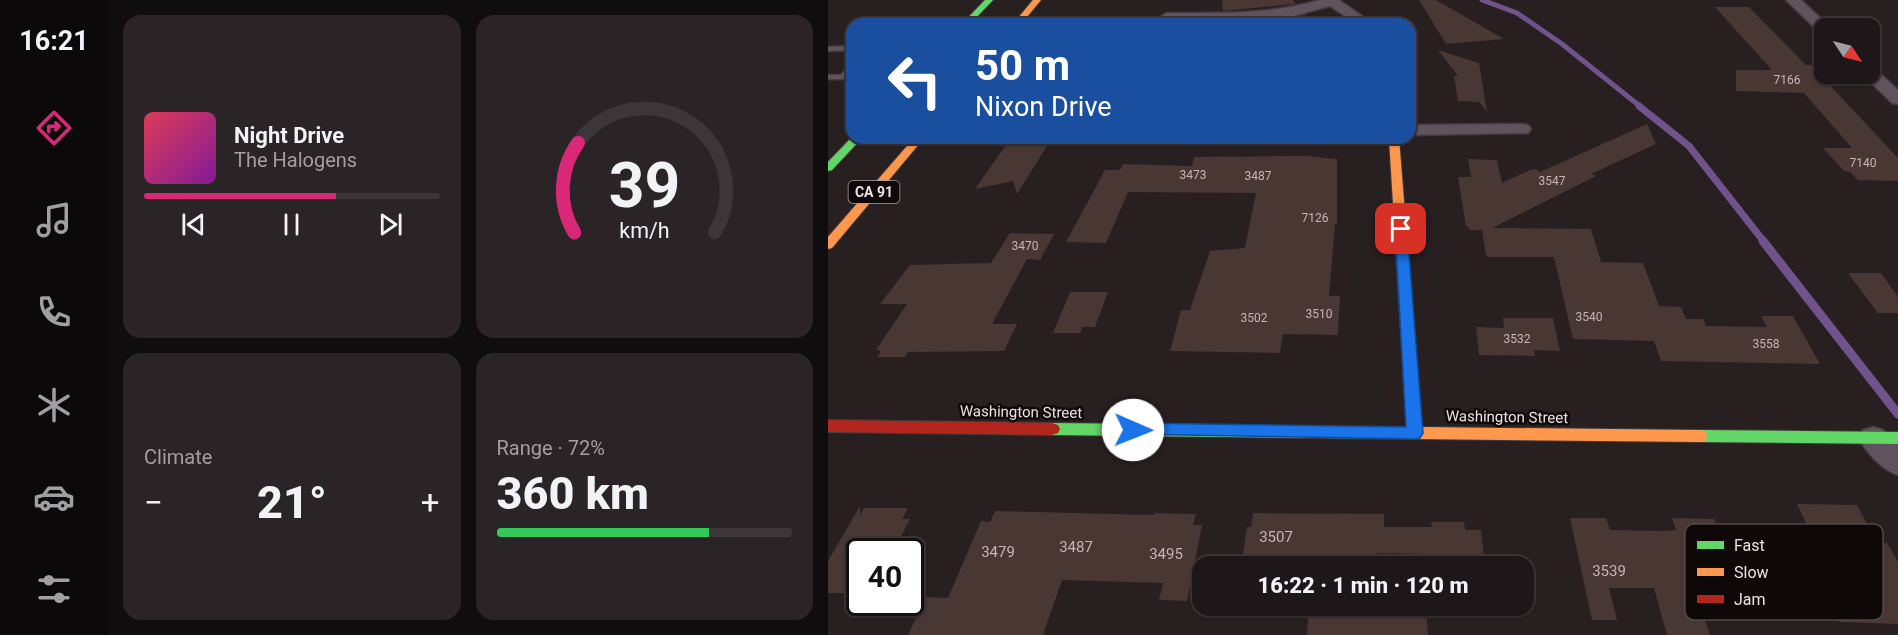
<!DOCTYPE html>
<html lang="en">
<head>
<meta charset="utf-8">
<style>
  :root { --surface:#1e1719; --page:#2b2426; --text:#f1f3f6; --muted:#a19fa2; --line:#3c3638; --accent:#db2777 }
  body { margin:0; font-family:Roboto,sans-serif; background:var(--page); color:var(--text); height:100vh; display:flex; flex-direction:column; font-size:22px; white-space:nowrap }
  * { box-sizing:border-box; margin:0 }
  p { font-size:20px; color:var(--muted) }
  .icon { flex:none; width:33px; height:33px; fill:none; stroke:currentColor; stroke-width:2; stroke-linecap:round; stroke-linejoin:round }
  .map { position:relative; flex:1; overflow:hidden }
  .drawer { display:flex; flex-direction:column; gap:15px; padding:15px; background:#100d0e; width:720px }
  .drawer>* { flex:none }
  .guide { position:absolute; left:18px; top:18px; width:570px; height:126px; border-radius:18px; box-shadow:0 2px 4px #0004,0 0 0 2px var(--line); background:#1a4fa0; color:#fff; overflow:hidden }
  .needle { width:39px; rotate:125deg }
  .tools { position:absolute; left:986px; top:18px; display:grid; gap:12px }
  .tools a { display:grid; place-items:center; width:66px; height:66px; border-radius:12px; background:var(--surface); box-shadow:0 2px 4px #0004,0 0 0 2px var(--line); font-size:30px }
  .speed { position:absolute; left:18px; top:538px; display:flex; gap:12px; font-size:30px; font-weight:700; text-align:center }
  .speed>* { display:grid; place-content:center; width:78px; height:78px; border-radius:50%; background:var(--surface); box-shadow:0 2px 4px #0004,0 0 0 2px var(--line); line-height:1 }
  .speed .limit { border:3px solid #111; border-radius:9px; background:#fff; color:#111 }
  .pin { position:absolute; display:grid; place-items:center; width:51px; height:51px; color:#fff; margin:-26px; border-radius:12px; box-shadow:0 3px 9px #0006 }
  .me { position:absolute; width:66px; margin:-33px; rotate:91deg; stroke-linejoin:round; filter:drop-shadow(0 0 4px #0008) }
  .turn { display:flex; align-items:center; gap:21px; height:126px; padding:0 30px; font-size:27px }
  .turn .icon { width:78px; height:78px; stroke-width:2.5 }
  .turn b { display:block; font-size:42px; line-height:51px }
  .big { font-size:45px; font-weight:800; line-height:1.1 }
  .drawer .card { flex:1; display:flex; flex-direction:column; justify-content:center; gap:9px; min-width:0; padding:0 21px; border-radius:18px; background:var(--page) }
  .drawer .dial { align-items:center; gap:0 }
  .dial svg { height:156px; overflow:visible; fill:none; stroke:var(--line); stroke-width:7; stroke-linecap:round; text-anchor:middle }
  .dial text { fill:var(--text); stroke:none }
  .song { display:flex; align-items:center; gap:18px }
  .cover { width:72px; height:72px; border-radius:9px; background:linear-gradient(135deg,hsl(350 70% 55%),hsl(290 70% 35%)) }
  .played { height:6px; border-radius:3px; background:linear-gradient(90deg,var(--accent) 65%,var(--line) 65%) }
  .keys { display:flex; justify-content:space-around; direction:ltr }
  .heat { display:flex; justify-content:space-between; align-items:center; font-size:33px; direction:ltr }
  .charge { height:9px; border-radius:4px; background:linear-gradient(90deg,#34c759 72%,var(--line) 0) }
  .drawer .tiles { flex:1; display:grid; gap:15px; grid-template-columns:repeat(2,1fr) }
  .trip { position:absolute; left:364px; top:556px; width:342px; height:60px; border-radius:18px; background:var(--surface); box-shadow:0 2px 4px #0004,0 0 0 2px var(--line); font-weight:800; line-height:60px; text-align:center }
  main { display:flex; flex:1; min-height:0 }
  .tab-bar { display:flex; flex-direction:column; width:108px; justify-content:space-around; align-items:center; background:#0c090a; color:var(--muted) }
  .tab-bar .icon { width:42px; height:42px }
  .tab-bar .current { color:var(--accent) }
  .tab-bar b { font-size:27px; color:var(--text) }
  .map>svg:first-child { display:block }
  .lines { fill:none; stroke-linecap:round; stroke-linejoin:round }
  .stream-far2 { stroke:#70538d; stroke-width:5 }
  .stream-far1 { stroke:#70538d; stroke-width:7 }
  .stream { stroke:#70538d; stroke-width:9 }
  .building { fill:#493734 }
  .lane-casing { stroke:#433b3d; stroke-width:3 }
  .street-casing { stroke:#433b3d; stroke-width:3 }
  .fast-casing { stroke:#433b3d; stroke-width:2 }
  .slow-casing { stroke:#433b3d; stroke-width:2 }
  .jam-casing { stroke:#433b3d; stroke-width:2 }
  .lane { fill:#61535e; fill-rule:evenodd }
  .street { fill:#61535e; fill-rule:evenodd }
  .fast { fill:#63d668; fill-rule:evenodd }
  .slow { fill:#ff974d; fill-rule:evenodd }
  .jam { fill:#b3261e; fill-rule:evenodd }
  .route { fill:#1a73e8; stroke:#114b97; stroke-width:1.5 }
  .labels { text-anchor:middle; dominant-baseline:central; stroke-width:5; stroke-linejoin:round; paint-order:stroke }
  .number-label { font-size:12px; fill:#c4b6b7 }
  .shield { fill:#0f0809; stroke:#aaa0a2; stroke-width:1.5 }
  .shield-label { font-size:14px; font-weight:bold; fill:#ede1e3 }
  .street-label { font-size:15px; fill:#ede1e3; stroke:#0f0809 }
  .near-number-label { font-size:15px; fill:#c4b6b7 }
  .key { fill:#0f0809; stroke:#52494a; stroke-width:1.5 }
  .key-label { font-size:16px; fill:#ede1e3 }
</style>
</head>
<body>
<main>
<nav class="tab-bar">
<b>16:21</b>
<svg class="icon current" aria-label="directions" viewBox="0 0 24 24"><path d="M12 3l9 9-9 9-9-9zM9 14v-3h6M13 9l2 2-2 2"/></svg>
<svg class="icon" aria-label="music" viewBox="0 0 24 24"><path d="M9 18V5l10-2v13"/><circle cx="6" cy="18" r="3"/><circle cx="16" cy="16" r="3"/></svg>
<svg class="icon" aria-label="phone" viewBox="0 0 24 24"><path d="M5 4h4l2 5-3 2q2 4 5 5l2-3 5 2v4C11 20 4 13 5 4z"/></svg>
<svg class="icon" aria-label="climate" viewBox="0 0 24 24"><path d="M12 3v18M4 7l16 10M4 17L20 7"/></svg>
<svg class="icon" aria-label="car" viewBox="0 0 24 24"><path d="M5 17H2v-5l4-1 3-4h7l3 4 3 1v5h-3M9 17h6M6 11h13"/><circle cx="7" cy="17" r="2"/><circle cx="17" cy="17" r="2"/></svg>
<svg class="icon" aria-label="filters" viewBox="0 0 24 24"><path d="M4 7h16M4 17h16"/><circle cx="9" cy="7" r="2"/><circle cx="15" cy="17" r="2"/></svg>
</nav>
<section class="drawer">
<div class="tiles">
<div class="card">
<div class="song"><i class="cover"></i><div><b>Night Drive</b><p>The Halogens</p></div></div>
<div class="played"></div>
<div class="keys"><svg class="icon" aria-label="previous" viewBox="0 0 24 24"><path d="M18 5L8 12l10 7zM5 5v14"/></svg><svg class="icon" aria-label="pause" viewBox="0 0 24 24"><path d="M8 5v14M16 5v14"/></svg><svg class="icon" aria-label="next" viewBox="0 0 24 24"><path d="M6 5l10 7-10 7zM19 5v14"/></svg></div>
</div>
<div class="card dial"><svg viewBox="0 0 100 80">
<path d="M14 69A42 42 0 1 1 86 69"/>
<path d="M14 69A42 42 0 0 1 16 23" stroke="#db2777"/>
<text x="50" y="56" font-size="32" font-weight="700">39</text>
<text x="50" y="72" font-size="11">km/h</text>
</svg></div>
<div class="card"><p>Climate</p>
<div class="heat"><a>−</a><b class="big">21°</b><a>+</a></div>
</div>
<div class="card"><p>Range · 72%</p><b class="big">360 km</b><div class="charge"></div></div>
</div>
</section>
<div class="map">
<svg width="1070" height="635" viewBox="0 0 1070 635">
  <rect width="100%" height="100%" fill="#281f21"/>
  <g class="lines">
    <!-- stream-far2 -->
    <path class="stream-far2" d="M654,0l35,13 45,31 79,63"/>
    <!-- stream-far1 -->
    <path class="stream-far1" d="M811,106l50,40 76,97"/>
    <!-- stream -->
    <path class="stream" d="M935,241l135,173"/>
  </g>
  <!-- building -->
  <path class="building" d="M394,0h71l3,4 -73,7z
    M591,0h17l68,39 -58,5z
    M887,7h34l57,58h5l87,93v23l-40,-1 -8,-8 -6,-1 -21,-23h29l-48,-55 -68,-2v-21h36z
    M477,15l8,9h-89l66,-5z
    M610,50l41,13 8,49 -8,-10 -21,-1 -4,-25h4z
    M819,124l9,20 -65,30 5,2 -104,52 99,1 10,33 42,1 16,43 22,1 5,12h17l3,7 61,1 -6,-11h32l27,48 -159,-3 -7,-20 -81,-2 -19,-82h-66l-2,-2 -4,-25h-13l-1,-4h-2l-8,-49h13l-3,-18 29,1 5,23 28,-13 6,-1 4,3z
    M183,138h41l-35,56 -4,-13 -38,8z
    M478,156l31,3v65h-2l-6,72h11l-2,39 -55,-1 -3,19 -110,-2 11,-41h9l20,-59 35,-3 11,-55 -128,-1 -22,51 -40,-1 39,-72h15l3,-6 69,2 2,-9z
    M182,233l44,1 -14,26 -13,-1 -35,65h25l-13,27 -96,1 -3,5h-28l4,-6 -5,-1 31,-46h-27l30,-39 81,-2z
    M1020,273h33l17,24v16h-20z
    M242,292h38l-13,35h-13l-2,6h-27z
    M675,318h50l7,33 -26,-1 1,6 -56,-1 -3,-28 28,1z
    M969,504l60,1 20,38h10l11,19v62l-59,-2 -10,-25 12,1z
    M32,506v10l4,-8h44l-6,11h8l-17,33h-33v41h-32v-32z
    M167,511l159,4v-2l42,1 -3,11h9l-15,76 -28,-1 4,-17 -101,-3 -19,55h-135l18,-38 22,1 33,-77 9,1z
    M425,513l131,1v13h48l-1,-5h33l1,8h16l4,37h-60l-1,-13 -47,-1v14h-136l6,-40h4z
    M742,518h36l4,12 57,1 9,-1 -4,-12 42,1 5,12h7l27,76 -53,-1 10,29h-43l-13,-47h-45l8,32h-25z
    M481,606l117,2 2,27h-121z"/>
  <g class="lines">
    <defs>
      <path id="lane" d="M24,46v4l-24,1v-4z
        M21,66h3v6l-6,7h-18v-4h13z"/>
      <path id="street" d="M492,0h19l34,24h-16l-27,-18 -40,11 -50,4h-73l-7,-4 7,-4c53,0 101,2 153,-13z
        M958,0h15l30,28h-7v5l-5,-1z
        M1041,67l6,2 23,21v14l-6,-1 -29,-28 -1,-1h7z
        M694,124l6,1 3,4 -3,4 -118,2v-10z
        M1045,427l10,3 15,15v30c-16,-5 -31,-22 -39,-37l4,-8z"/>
      <path id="fast" d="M157,0h8l-23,24h-8z
        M24,137l10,1 -30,32 -4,1v-9z
        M224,423l363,4 6,2 2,4 -2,4 -6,2 -363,-4 -6,-2 -2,-4 2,-4z
        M871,430l199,2v12l-199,-2 -6,-1 -2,-5 2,-5z"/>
      <path id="slow" d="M205,0h8l-20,24h-8z
        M86,138h10l-92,110 -4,1v-12z
        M561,138h10l23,289 277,3 6,1 2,5 -2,5 -6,1 -284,-3 -6,-2 -2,-4z"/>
      <path id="jam" d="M0,420l224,3 6,2 2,4 -2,4 -6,2 -224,-3z"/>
    </defs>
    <!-- lane casing -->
    <use href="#lane" class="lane-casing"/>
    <!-- street casing -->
    <use href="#street" class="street-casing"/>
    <!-- fast casing -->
    <use href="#fast" class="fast-casing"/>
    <!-- slow casing -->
    <use href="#slow" class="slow-casing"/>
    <!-- jam casing -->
    <use href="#jam" class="jam-casing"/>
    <!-- lane -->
    <use href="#lane" class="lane"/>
    <!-- street -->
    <use href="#street" class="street"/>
    <!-- fast -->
    <use href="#fast" class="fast"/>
    <!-- slow -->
    <use href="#slow" class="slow"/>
    <!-- jam -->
    <use href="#jam" class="jam"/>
  </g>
  <!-- route -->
  <path class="route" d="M573,225l6,4 16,204 -3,5 -5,1 -288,-5 -2,-4 2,-5 6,-2 273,4 -11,-198z"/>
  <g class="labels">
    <!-- number labels -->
    <g class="number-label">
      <text x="959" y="80">7166</text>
      <text x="1035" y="163">7140</text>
      <text x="365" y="175">3473</text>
      <text x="430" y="176">3487</text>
      <text x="724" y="181">3547</text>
      <text x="487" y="218">7126</text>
      <text x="197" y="246">3470</text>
      <text x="491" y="314">3510</text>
      <text x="761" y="317">3540</text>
      <text x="426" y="318">3502</text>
      <text x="689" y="339">3532</text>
      <text x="938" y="344">3558</text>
    </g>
    <!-- shield labels -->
    <rect class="shield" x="20.5" y="181" width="51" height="22" rx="4.5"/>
    <g class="shield-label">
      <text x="46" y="192">CA 91</text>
    </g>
    <!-- street labels -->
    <g class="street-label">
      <text transform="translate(193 412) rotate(1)">Washington Street</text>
      <text transform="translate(679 417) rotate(1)">Washington Street</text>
    </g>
    <!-- near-number labels -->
    <g class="near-number-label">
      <text x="448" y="537">3507</text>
      <text x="248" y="547">3487</text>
      <text x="170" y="552">3479</text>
      <text x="338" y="554">3495</text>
      <text x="781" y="571">3539</text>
    </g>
  </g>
  <!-- legend -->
  <rect x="857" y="524" width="198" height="96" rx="9" class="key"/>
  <rect x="869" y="541" width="27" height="8" fill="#63d668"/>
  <rect x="869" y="568" width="27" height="8" fill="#ff974d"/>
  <rect x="869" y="595" width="27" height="8" fill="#b3261e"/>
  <g class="key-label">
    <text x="906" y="551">Fast</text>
    <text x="906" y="578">Slow</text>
    <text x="906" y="605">Jam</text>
  </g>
</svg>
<div class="tools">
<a><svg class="needle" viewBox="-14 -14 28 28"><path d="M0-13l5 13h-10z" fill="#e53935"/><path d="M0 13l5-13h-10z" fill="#a19fa2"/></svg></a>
</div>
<div class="speed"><div class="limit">40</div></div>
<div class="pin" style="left:573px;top:229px;background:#d93025"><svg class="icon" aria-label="arrive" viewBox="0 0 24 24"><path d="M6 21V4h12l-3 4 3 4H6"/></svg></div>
<svg class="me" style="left:305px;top:430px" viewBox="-20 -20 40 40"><circle r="19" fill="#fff"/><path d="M0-13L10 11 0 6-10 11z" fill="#1a73e8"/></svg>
<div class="trip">16:22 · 1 min · 120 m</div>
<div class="guide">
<div class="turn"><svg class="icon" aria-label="left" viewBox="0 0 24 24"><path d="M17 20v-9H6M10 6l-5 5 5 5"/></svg><div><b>50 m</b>Nixon Drive</div></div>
</div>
</div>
</main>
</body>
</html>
